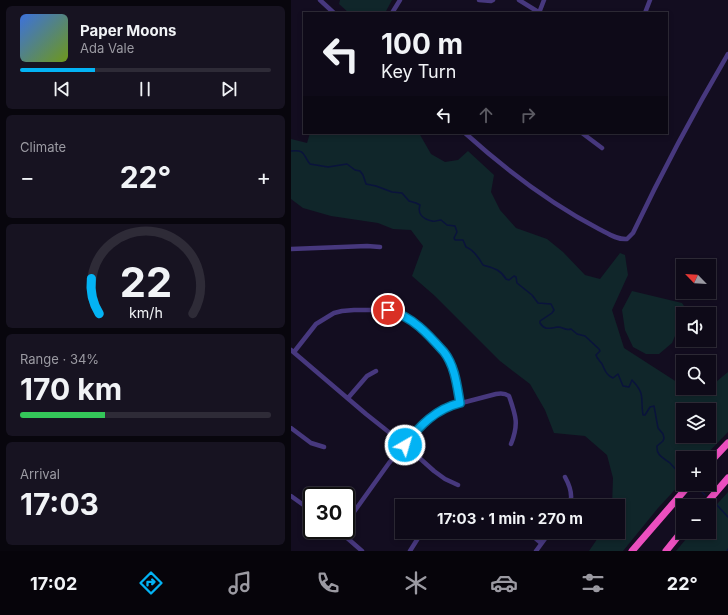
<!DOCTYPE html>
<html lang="en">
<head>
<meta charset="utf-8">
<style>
  :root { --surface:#0e0a18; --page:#171321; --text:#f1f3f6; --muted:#9b9aa2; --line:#2e2b37; --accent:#03b3f4 }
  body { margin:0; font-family:Inter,sans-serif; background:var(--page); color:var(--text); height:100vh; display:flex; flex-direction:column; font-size:15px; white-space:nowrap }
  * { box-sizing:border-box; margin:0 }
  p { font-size:13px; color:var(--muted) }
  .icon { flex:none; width:22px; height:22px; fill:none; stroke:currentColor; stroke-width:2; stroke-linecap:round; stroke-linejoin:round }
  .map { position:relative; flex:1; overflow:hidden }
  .drawer { display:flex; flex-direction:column; gap:6px; padding:6px; background:#08060d; width:291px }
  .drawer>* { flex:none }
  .hud { position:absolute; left:12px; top:12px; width:365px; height:122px; border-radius:0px; box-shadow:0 2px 6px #0003,0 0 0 1px var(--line); background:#0e0a18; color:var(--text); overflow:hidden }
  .needle { width:26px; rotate:295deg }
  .tools { position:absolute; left:385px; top:259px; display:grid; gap:8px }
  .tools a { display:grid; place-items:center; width:40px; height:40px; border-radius:0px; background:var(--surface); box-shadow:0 2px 6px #0003,0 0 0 1px var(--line); font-size:20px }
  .speed { position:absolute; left:12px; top:487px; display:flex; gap:8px; font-size:20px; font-weight:700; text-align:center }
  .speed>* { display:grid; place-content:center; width:52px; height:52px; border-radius:50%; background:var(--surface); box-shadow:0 2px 6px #0003,0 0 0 1px var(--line); line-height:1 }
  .speed .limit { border:2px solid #111; border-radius:6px; background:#fff; color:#111 }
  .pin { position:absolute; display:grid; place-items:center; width:34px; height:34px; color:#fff; margin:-17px; border:2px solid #fff; border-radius:50%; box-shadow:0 1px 4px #0007 }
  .me { position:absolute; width:44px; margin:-22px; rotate:38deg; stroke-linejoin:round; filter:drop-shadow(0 0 3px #0008) }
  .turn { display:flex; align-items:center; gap:14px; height:84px; padding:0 12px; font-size:18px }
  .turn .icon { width:52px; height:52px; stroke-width:2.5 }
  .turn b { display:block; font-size:28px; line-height:34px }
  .lanes { display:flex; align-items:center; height:38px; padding:0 12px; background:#0003; justify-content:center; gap:20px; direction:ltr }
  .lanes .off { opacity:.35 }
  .big { font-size:30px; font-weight:700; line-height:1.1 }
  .drawer .tile { flex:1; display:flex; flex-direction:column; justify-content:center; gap:6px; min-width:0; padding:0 14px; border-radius:6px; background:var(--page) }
  .drawer .dial { align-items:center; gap:0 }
  .dial svg { height:104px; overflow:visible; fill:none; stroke:var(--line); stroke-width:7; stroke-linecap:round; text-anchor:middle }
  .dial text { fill:var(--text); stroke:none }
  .song { display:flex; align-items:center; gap:12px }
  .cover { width:48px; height:48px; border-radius:6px; background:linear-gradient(135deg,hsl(220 70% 55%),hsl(80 70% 35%)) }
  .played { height:4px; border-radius:2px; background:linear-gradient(90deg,var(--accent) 30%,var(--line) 30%) }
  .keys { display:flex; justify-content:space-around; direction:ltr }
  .heat { display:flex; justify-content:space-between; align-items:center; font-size:22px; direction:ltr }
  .charge { height:6px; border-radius:3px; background:linear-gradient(90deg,#34c759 34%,var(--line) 0) }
  .trip { position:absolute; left:104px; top:499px; width:230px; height:40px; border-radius:0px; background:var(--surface); box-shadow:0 2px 6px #0003,0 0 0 1px var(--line); font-weight:700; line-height:40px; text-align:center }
  .menu { display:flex; height:64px; justify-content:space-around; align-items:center; background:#06040a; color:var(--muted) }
  .menu .icon { width:28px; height:28px }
  .menu .selected { color:var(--accent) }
  .menu b { font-size:18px; color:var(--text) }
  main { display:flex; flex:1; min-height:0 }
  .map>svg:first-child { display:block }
  .green { fill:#10262a; fill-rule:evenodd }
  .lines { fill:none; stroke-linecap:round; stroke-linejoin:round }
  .stream { stroke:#0a133c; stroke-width:1.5 }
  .minor { stroke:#47387e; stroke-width:4.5 }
  .trunk { stroke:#ec4fbf; stroke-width:7 }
  .route-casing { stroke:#02749f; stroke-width:10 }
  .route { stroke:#03b3f4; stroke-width:7 }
</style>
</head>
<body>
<main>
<section class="drawer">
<div class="tile">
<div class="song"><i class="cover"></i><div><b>Paper Moons</b><p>Ada Vale</p></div></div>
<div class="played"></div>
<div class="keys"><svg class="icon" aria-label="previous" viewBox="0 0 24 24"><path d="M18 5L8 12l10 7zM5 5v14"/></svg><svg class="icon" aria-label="pause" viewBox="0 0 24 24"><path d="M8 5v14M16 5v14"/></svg><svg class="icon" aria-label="next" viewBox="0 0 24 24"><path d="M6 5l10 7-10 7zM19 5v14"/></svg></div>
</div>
<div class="tile"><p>Climate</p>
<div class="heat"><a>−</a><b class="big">22°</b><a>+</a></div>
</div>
<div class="tile dial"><svg viewBox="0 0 100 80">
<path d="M14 69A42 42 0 1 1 86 69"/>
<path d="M14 69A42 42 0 0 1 8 42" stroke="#03b3f4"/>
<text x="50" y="56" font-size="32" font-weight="700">22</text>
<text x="50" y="72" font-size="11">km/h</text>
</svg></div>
<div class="tile"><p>Range · 34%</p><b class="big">170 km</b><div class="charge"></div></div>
<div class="tile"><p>Arrival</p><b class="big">17:03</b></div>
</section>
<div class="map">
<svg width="437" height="551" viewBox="0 0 437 551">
  <rect width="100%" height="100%" fill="#130d20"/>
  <!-- green -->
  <path class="green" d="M49,0h52l-7,13h-36l-10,-9z
    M19,133h65l2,1 42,-1 12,21 14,8 13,-2 10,-9 26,24 -3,17 9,18 16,18 31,11 16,13 22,23 15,4 20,-26 5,2 3,20 -16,35 12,38 59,38v2h3l13,8 29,-24v60l-25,26h-20v23l-25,27 -35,43h-34l13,-19h16v-26h-6l1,-28 -6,-23 -22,-19 -31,-3 -9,-23 -15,-26 -30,-23 -65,-65 -23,-20 11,-30 -12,-16 -18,-1 -15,-6 -47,-7 -28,-8 -12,-9v-60l16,4zM392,410h26v26h-26z
    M341,291l50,12 4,6 -2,5h-1v3l-11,26 -13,11h-13l-13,-7 -8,-17 -3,-20z
    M437,492v59h-52l16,-19h17v-19z"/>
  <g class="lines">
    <!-- stream -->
    <path class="stream" d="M0,151c15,-2 12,5 19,13l18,3 19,-3 8,6 5,1 3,4 3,9 10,2 16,6 10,1 7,8 7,2 4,2c-3,9 3,14 12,16 3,1 6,-1 9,-1l6,5 8,1 2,6 -3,6 1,2h8l3,7c8,3 13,11 17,18 10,3 17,4 23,14l3,1 5,-4 2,1 1,6 15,12 6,8 13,1 3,6 -2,3 -12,8v2c5,8 10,5 18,4 5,0 7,4 13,2l6,5 8,2 14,13 1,2 -4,4c1,4 4,6 6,9 3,6 4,11 11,14l5,-4 5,12 6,1 3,-7c14,15 8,17 11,35h2l5,-8 4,-1 4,22 5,6 1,4 -1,3 -6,5c-1,10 7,12 13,17 4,4 8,9 11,13
      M405,486l9,9
      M425,504l12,13
      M436,551l1,-2"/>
    <!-- minor -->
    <path class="minor" d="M29,0l14,13
      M188,0l12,1 2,-1
      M228,0l21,13
      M101,13l8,-13
      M248,13l5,-13
      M354,13l5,-13
      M174,133c41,37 84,70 134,96 8,4 18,11 28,10l6,-6c29,-61 61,-121 95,-179
      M291,133l20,15
      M0,249l76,-3 13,1
      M0,350l75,64 39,31 29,26 11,8 13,6
      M3,352l22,-28 18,-11 8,-2 12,-1h34l9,2 20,13 31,32 5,13 7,33
      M57,398l19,-22 9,-5
      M0,428l20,15 13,4
      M274,477c5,9 9,19 4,29
      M0,496l21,15
      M55,523l43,-60 25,-30 18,-18 18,-9 46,-12c5,-1 9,-1 13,2 7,20 10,28 2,48
      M47,530l24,21
      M237,532l13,11
      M119,551l10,-16
      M245,551l14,-19"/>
    <!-- trunk -->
    <path class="trunk" d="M418,463l19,-20
      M413,506l24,-28
      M341,551l58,-67
      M375,551l17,-21"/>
  </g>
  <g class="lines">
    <defs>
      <path id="route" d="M97,310c24,6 40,24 56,42 11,14 13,34 16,51 -24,6 -40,22 -55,42"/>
    </defs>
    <!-- route casing -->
    <use href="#route" class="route-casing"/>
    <!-- route -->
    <use href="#route" class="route"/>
  </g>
</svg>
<div class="tools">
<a><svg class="needle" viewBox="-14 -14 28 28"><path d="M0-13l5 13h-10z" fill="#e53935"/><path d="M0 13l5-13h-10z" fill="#9b9aa2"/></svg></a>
<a><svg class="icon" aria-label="sound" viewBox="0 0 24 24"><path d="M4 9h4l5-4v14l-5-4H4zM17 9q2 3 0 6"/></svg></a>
<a><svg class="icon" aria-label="search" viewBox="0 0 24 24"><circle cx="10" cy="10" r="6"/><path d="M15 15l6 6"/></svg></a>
<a><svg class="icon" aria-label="layers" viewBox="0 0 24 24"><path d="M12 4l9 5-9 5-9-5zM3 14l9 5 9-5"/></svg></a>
<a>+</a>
<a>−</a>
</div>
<div class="speed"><div class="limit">30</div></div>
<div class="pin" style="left:97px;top:310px;background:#d93025"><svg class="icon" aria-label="arrive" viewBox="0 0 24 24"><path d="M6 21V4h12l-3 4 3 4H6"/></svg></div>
<svg class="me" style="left:114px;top:445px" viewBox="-20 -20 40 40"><circle r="17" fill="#03b3f4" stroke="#fff" stroke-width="3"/><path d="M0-11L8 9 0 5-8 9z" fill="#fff"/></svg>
<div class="trip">17:03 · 1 min · 270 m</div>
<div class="hud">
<div class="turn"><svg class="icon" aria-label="left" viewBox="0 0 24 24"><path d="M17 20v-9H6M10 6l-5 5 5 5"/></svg><div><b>100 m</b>Key Turn</div></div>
<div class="lanes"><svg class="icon" aria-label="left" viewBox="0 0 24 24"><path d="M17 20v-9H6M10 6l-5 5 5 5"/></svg><svg class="icon off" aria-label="ahead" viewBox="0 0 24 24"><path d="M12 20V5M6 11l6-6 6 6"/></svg><svg class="icon off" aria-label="right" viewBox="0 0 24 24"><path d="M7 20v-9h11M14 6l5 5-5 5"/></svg></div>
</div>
</div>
</main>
<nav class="menu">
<b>17:02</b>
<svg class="icon selected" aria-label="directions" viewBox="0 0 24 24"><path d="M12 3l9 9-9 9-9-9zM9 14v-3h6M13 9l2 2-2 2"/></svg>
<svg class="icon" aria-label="music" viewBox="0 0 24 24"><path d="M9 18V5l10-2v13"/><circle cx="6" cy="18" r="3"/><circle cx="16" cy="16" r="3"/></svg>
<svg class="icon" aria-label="phone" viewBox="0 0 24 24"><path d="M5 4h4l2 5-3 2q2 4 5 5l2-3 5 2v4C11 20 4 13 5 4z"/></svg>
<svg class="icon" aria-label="climate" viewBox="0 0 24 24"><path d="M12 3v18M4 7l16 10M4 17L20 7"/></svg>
<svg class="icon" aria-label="car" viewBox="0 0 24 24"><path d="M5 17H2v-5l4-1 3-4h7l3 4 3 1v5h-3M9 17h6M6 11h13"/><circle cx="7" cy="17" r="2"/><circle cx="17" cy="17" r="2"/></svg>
<svg class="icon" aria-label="filters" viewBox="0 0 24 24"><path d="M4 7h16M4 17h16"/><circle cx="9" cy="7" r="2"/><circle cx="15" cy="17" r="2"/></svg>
<b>22°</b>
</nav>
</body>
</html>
